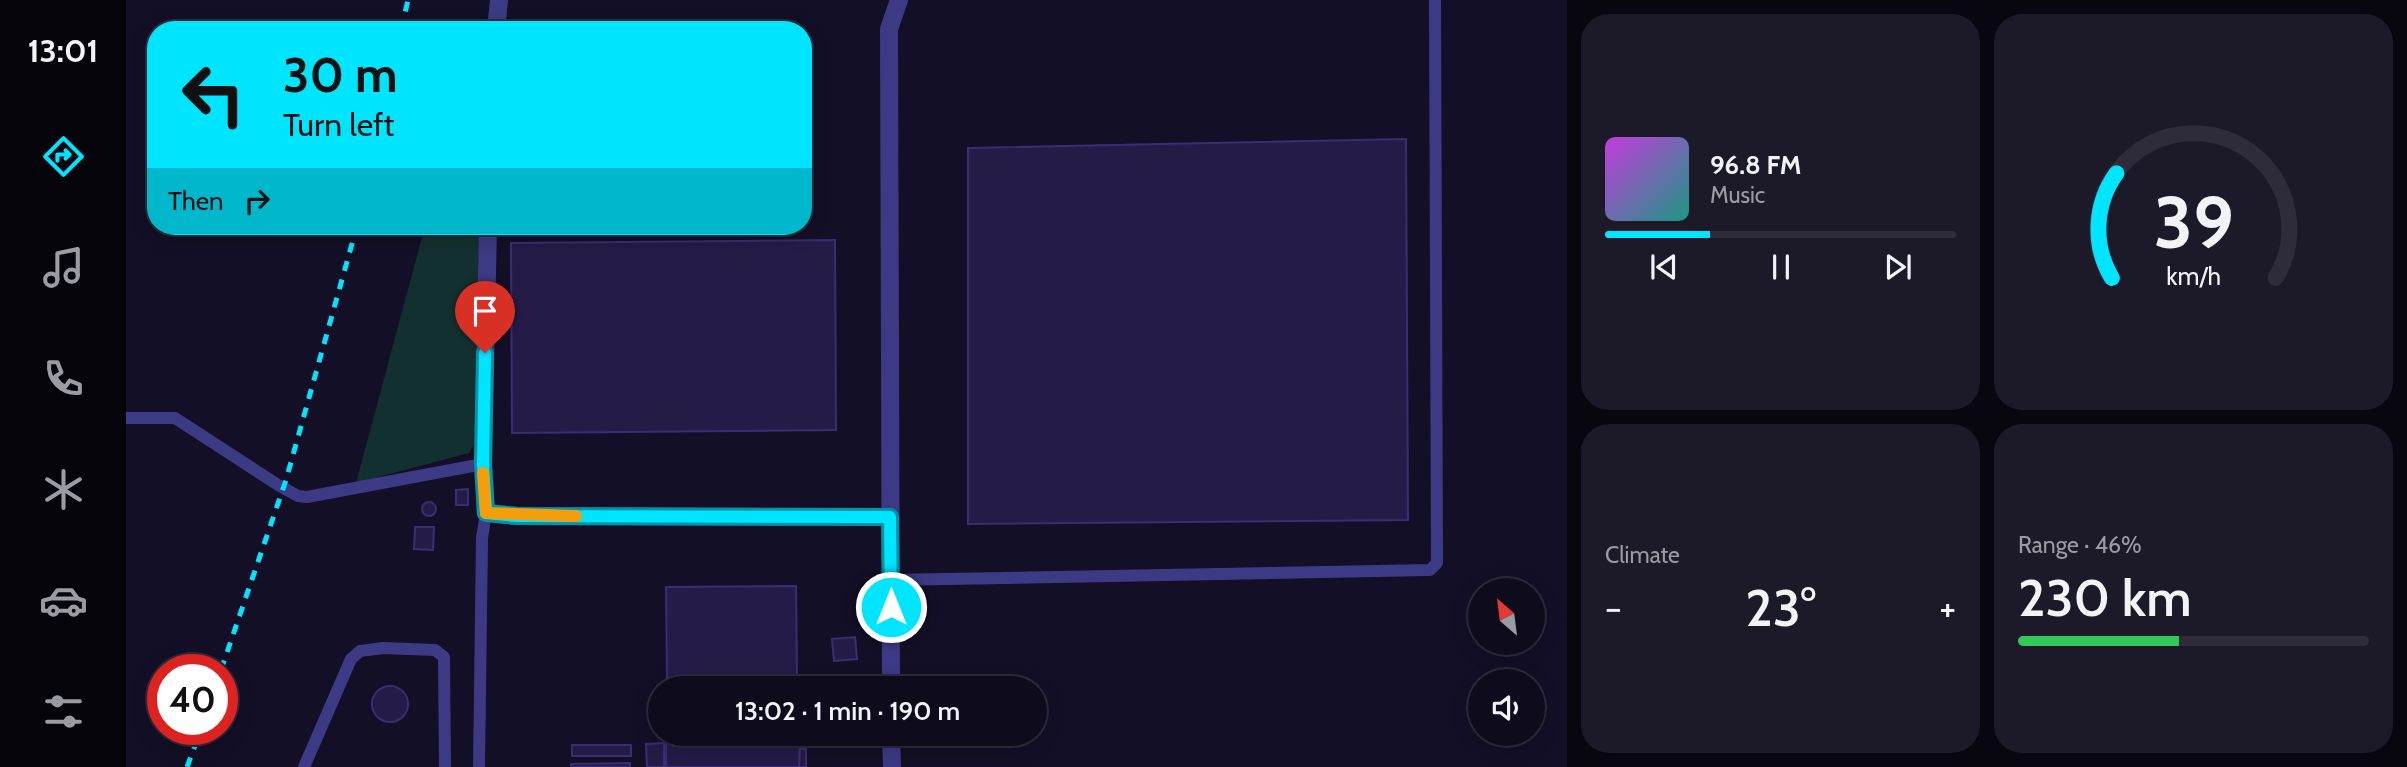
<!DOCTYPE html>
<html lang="en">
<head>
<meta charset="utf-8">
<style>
  :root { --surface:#0e0b1c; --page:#1c1929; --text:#f1f3f6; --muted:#9b9ba3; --line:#2e2b3b; --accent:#00e5ff }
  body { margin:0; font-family:Cabin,sans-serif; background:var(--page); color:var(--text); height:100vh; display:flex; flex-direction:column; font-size:26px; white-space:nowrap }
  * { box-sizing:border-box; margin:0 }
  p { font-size:23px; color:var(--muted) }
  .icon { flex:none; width:38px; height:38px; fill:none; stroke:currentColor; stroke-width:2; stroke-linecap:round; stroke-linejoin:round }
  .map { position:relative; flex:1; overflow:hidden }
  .panel { display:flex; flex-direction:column; gap:14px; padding:14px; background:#08060f; width:840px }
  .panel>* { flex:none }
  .banner { position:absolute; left:21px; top:21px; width:665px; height:214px; border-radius:28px; box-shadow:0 4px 18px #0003,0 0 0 2px var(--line); background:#00e5ff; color:#111; overflow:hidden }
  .needle { width:46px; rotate:332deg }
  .controls { position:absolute; left:1342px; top:578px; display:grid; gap:14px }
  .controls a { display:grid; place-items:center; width:77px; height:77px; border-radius:50%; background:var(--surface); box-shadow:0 4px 18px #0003,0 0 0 2px var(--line); font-size:35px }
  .speed { position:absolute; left:21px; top:654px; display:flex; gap:14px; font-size:35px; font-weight:700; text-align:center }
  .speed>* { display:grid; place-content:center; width:91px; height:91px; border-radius:50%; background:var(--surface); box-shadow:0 4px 18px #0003,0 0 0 2px var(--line); line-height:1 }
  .speed .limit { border:10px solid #d22; background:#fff; color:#111 }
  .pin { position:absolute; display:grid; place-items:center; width:60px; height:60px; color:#fff; margin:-72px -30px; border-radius:50% 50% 50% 0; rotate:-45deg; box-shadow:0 0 7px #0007 }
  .pin .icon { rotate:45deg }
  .me { position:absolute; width:77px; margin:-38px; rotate:0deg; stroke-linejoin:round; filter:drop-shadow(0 0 5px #0008) }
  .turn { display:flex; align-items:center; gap:24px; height:147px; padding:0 21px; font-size:32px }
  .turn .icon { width:91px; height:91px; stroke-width:2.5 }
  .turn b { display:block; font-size:49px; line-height:60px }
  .then { display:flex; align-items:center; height:66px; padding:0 21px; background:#0003; gap:14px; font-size:26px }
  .big { font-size:52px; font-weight:600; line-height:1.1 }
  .panel .widget { flex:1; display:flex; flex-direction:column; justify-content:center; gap:10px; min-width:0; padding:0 24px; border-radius:28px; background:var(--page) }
  .panel .dial { align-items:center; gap:0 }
  .dial svg { height:182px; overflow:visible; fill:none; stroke:var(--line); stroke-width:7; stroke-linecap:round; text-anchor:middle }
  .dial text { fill:var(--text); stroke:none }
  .song { display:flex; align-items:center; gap:21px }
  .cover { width:84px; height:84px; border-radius:10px; background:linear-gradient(135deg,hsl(290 70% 55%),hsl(170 70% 35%)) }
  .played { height:7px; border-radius:4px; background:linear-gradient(90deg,var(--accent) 30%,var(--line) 30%) }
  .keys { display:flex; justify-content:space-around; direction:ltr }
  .heat { display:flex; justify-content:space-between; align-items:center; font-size:38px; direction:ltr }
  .charge { height:10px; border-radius:5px; background:linear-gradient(90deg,#34c759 46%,var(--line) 0) }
  .panel .tiles { flex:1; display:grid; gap:14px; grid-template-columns:repeat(2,1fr) }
  .trip { position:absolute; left:522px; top:676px; width:399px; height:70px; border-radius:35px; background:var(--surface); box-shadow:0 4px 18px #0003,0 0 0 2px var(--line); font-weight:600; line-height:70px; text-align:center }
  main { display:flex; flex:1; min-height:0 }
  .menu { display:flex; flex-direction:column; width:126px; justify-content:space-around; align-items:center; background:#06040b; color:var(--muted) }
  .menu .icon { width:49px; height:49px }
  .menu .selected { color:var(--accent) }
  .menu b { font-size:32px; color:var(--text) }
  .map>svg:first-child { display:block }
  .green { fill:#12302f }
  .building { fill:#241b47; stroke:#3b2d73; stroke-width:2 }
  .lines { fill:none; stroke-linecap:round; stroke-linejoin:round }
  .service { stroke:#3d3a85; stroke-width:12 }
  .minor { stroke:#3d3a85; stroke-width:18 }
  .tertiary { stroke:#3d3a85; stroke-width:18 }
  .rail { stroke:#00e5ff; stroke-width:5; stroke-dasharray:10 9; stroke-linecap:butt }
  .route-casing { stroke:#0095a6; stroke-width:18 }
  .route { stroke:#00e5ff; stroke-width:12 }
  .slow { stroke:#f59e0b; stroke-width:12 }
</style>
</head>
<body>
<main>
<nav class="menu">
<b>13:01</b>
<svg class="icon selected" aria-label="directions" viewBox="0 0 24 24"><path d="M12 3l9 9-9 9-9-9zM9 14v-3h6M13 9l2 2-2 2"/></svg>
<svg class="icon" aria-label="music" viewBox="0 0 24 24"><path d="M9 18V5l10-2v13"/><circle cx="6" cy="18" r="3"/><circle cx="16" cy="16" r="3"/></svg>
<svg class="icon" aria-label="phone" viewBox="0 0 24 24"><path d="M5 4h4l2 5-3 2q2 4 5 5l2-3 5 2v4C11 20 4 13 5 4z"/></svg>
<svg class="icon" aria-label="climate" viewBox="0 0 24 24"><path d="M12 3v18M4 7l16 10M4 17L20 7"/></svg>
<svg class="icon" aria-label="car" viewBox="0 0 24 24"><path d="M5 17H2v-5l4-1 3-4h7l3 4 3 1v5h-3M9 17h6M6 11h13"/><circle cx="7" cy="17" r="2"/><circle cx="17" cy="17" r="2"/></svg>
<svg class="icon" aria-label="filters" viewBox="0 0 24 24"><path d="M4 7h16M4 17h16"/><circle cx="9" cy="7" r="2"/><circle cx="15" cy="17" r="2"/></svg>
</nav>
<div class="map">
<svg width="1441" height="767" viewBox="0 0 1441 767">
  <rect width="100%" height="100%" fill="#130f26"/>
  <!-- green -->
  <path class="green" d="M299,226h54l-3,215 -7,12 -113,30z"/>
  <!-- building -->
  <path class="building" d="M1280,139l2,381 -440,4v-376z
    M709,240l1,190 -324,3 -1,-190z
    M342,489v16h-12v-15z
    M296 509a7 7 0 1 1 14 0a7 7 0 1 1-14 0Z
    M289,527h19l-1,23 -19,-1z
    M670,586l1,90 -130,2 -1,-91z
    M729,637l2,22 -23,2 -2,-22z
    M246 704a18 18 0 1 1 36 0a18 18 0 1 1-36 0Z
    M674,734l-1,33h-133v-32z
    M538,743v24h-17l-1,-23z
    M446,745h59v11h-59z
    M674,749h6v18h-7z
    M504,763v4h-59v-3z"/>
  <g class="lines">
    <!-- service -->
    <path class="service" d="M0,418h49l103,67 20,11 9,1 176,-33
      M765,580l539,-10 7,-7 -2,-563
      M178,767l47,-108 9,-8 23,-3 52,2 9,7 1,110
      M353,767l3,-229 4,-25"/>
    <!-- minor -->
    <path class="minor" d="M370,30l3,-30
      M360,513l-3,-49 5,-238"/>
    <!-- tertiary -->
    <path class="tertiary" d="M360,513l31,3 373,1
      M765,688l-2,-659 10,-29
      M765,733l1,34"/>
    <!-- rail -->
    <path class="rail" d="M275,30l7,-30
      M95,670l65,-190 71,-254
      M61,767l14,-37"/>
  </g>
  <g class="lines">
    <defs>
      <path id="route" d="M359,353l-2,111 3,49 31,3 373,1 1,90"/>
    </defs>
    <!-- route casing -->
    <use href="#route" class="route-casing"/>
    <!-- route -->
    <use href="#route" class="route"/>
    <!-- slow -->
    <path class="slow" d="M357,473l3,40 90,3"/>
  </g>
</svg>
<div class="controls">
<a><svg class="needle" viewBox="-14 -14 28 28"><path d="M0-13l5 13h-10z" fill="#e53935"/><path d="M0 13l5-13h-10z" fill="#9b9ba3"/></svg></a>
<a><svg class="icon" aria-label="sound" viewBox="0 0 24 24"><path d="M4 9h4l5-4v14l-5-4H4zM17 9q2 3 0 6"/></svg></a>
</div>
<div class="speed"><div class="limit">40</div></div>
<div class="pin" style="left:359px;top:353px;background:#d93025"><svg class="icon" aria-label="arrive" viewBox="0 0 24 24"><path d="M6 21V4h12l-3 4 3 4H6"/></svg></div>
<svg class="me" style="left:765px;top:607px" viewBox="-20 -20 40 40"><circle r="17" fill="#00e5ff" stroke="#fff" stroke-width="3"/><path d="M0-11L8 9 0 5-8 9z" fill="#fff"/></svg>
<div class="trip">13:02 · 1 min · 190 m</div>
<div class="banner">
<div class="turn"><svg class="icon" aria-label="left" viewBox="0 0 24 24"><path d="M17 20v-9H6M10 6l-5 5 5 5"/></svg><div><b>30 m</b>Turn left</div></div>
<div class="then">Then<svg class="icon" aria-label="right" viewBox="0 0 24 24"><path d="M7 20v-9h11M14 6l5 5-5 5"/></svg></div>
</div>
</div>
<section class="panel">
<div class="tiles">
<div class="widget">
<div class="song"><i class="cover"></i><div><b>96.8 FM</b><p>Music</p></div></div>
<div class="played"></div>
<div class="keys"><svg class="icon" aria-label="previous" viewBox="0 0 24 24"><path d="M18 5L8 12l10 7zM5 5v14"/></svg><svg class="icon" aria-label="pause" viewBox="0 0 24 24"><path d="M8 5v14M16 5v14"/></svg><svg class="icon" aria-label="next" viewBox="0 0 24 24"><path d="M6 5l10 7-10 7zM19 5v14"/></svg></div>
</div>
<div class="widget dial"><svg viewBox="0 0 100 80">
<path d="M14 69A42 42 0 1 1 86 69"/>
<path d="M14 69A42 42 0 0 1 16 23" stroke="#00e5ff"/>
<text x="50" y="56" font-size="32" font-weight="700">39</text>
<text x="50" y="72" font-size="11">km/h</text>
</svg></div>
<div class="widget"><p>Climate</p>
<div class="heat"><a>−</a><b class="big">23°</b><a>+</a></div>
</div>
<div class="widget"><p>Range · 46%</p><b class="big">230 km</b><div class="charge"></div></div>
</div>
</section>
</main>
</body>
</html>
